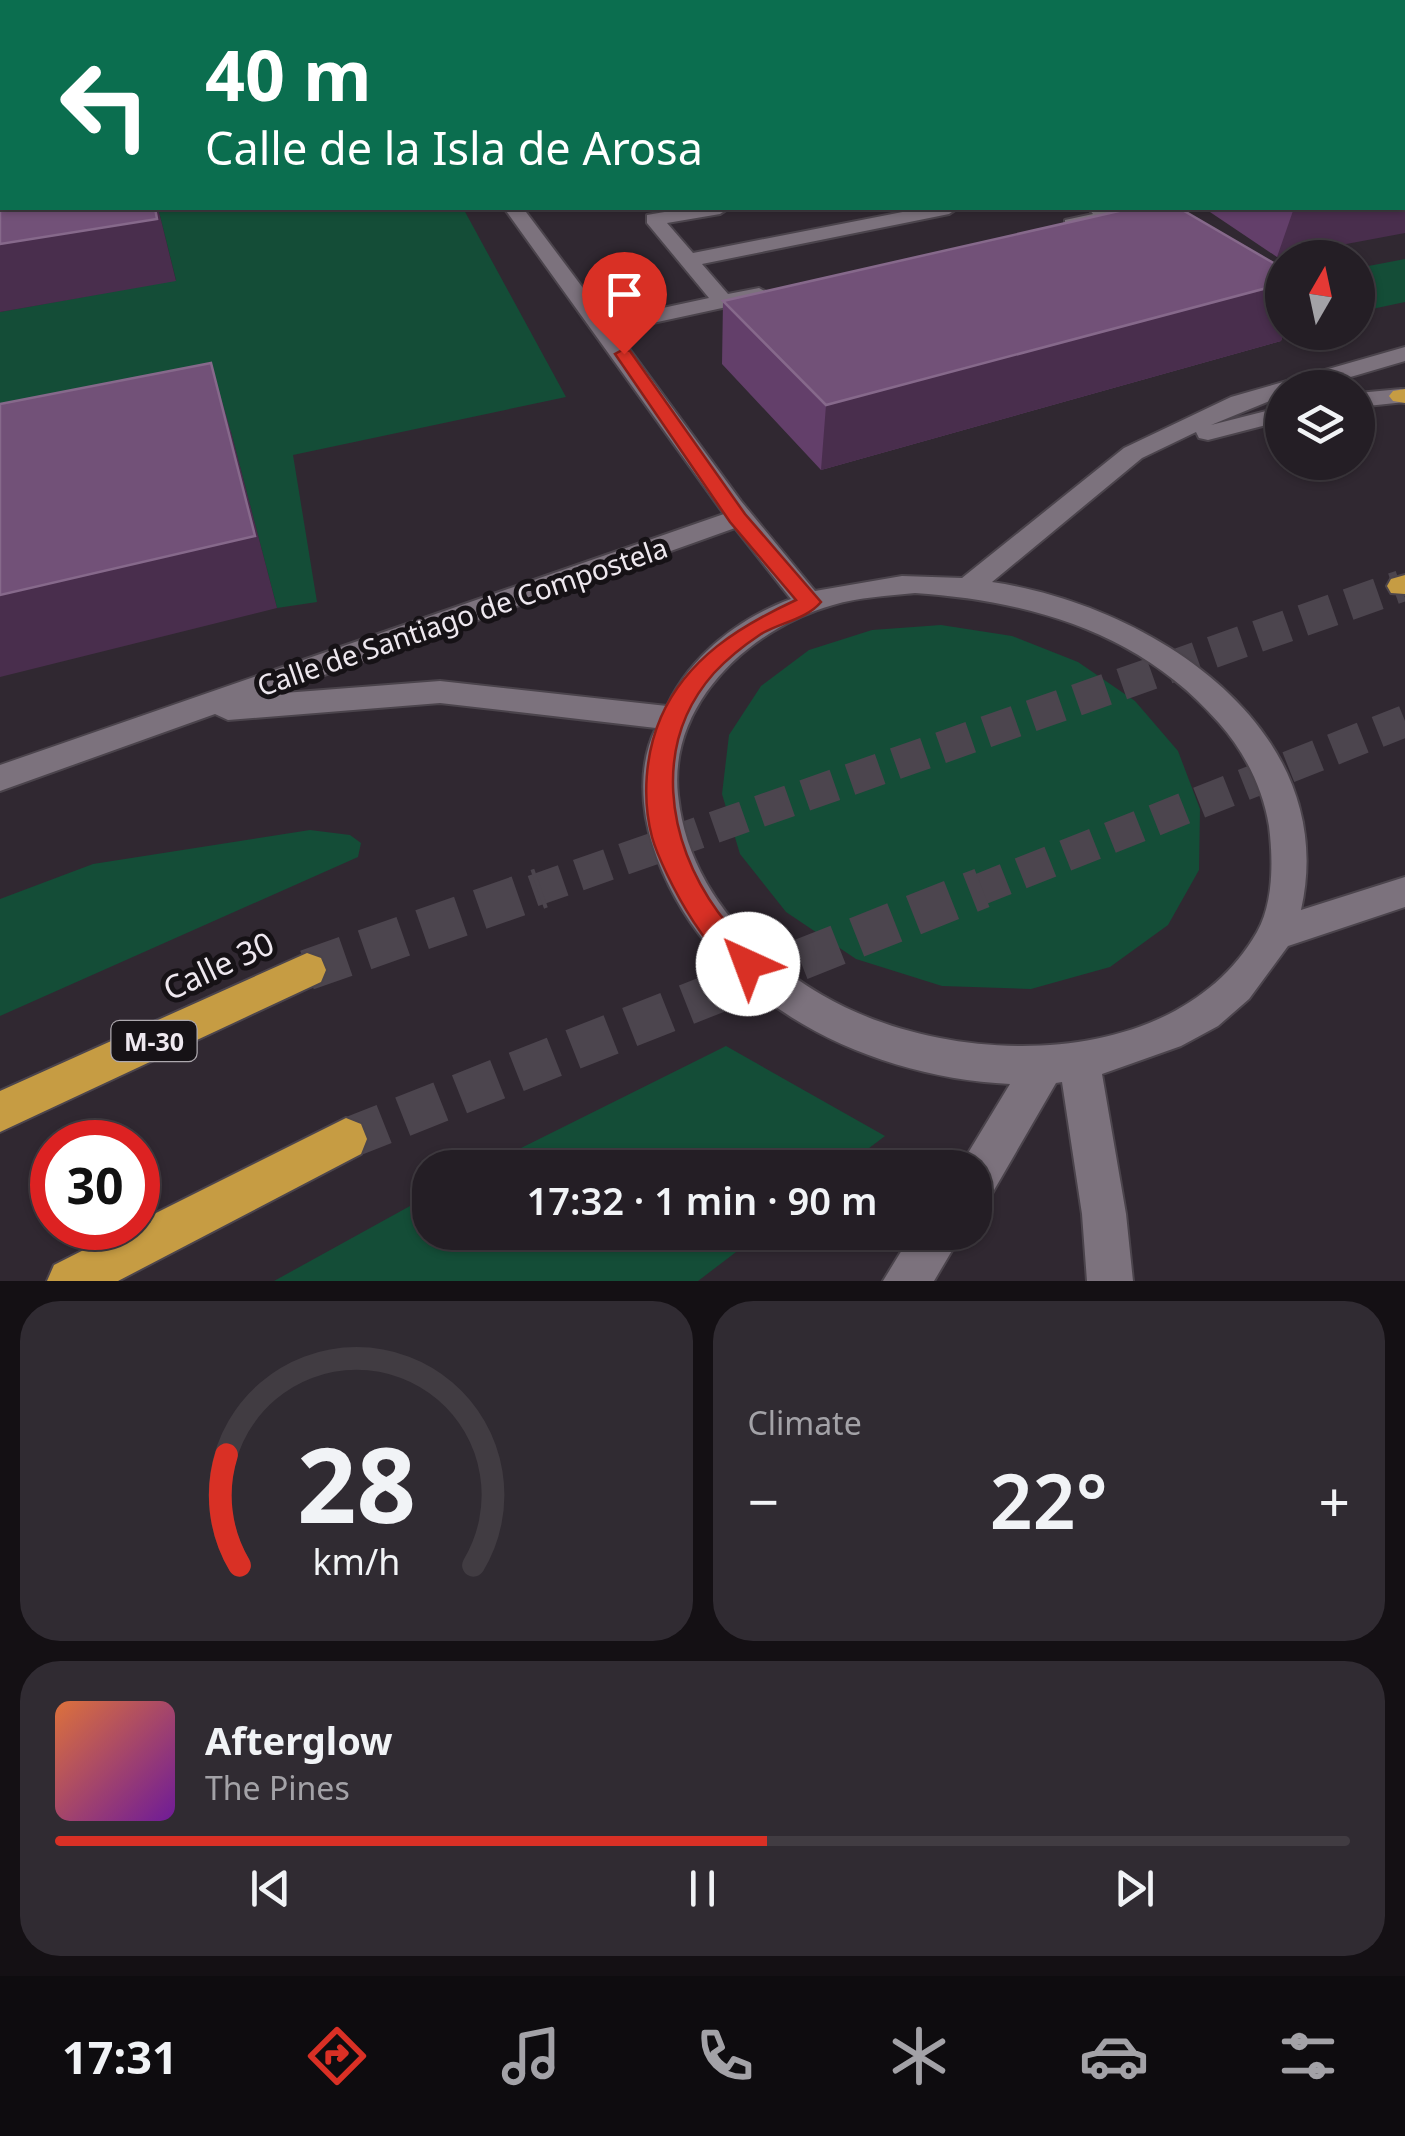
<!DOCTYPE html>
<html lang="en">
<head>
<meta charset="utf-8">
<style>
  :root { --surface:#241e25; --page:#302b32; --text:#f1f3f6; --muted:#a3a2a7; --line:#413c42; --accent:#d93025 }
  body { margin:0; font-family:"Noto Sans",sans-serif; background:var(--page); color:var(--text); height:100vh; display:flex; flex-direction:column; font-size:38px; white-space:nowrap }
  * { box-sizing:border-box; margin:0 }
  p { font-size:32px; color:var(--muted) }
  .icon { flex:none; width:55px; height:55px; fill:none; stroke:currentColor; stroke-width:2; stroke-linecap:round; stroke-linejoin:round }
  .map { position:relative; height:1281px; overflow:hidden }
  .details { display:flex; flex-direction:column; gap:20px; padding:20px; background:#141014; flex:1 }
  .details>* { flex:none }
  .hud { position:absolute; left:0px; top:0px; width:1405px; height:210px; box-shadow:0 2px 8px #0004,0 0 0 2px var(--line); background:#0b6e4f; color:#fff; overflow:hidden }
  .needle { width:65px; rotate:9deg }
  .tools { position:absolute; left:1265px; top:240px; display:grid; gap:20px }
  .tools a { display:grid; place-items:center; width:110px; height:110px; border-radius:50%; background:var(--surface); box-shadow:0 2px 8px #0004,0 0 0 2px var(--line); font-size:50px }
  .speed { position:absolute; left:30px; top:1120px; display:flex; gap:20px; font-size:50px; font-weight:700; text-align:center }
  .speed>* { display:grid; place-content:center; width:130px; height:130px; border-radius:50%; background:var(--surface); box-shadow:0 2px 8px #0004,0 0 0 2px var(--line); line-height:1 }
  .speed .limit { border:15px solid #d22; background:#fff; color:#111 }
  .pin { position:absolute; display:grid; place-items:center; width:85px; height:85px; color:#fff; margin:-102px -42px; border-radius:50% 50% 50% 0; rotate:-45deg; box-shadow:0 0 10px #0007 }
  .pin .icon { rotate:45deg }
  .me { position:absolute; width:110px; margin:-55px; rotate:317deg; stroke-linejoin:round; filter:drop-shadow(0 0 8px #0008) }
  .turn { display:flex; align-items:center; gap:35px; height:210px; padding:0 40px; font-size:45px }
  .turn .icon { width:130px; height:130px; stroke-width:2.5 }
  .turn b { display:block; font-size:70px; line-height:85px }
  .big { font-size:75px; font-weight:600; line-height:1.1 }
  .details .card { flex:1; display:flex; flex-direction:column; justify-content:center; gap:15px; min-width:0; padding:0 35px; border-radius:40px; background:var(--page) }
  .details .dial { align-items:center; gap:0 }
  .dial svg { height:260px; overflow:visible; fill:none; stroke:var(--line); stroke-width:7; stroke-linecap:round; text-anchor:middle }
  .dial text { fill:var(--text); stroke:none }
  .song { display:flex; align-items:center; gap:30px }
  .cover { width:120px; height:120px; border-radius:15px; background:linear-gradient(135deg,hsl(20 70% 55%),hsl(280 70% 35%)) }
  .played { height:10px; border-radius:5px; background:linear-gradient(90deg,var(--accent) 55%,var(--line) 55%) }
  .keys { display:flex; justify-content:space-around; direction:ltr }
  .heat { display:flex; justify-content:space-between; align-items:center; font-size:55px; direction:ltr }
  .details .tiles { flex:1; display:grid; gap:20px; grid-template-columns:1fr 1fr }
  .card:last-child { grid-column:span 2 }
  .trip { position:absolute; left:412px; top:1150px; width:580px; height:100px; border-radius:40px; background:var(--surface); box-shadow:0 2px 8px #0004,0 0 0 2px var(--line); font-weight:600; line-height:100px; text-align:center }
  .menu { display:flex; height:160px; justify-content:space-around; align-items:center; background:#0e0c0f; color:var(--muted) }
  .menu .icon { width:70px; height:70px }
  .menu .active { color:var(--accent) }
  .menu b { font-size:45px; color:var(--text) }
  .map>svg:first-child { display:block }
  .green { fill:#144d37 }
  .lines { fill:none; stroke-linecap:round; stroke-linejoin:round }
  .highway-tunnel-far1 { stroke:#4c454e; stroke-width:32; stroke-dasharray:32 16; stroke-linecap:butt }
  .highway-tunnel { stroke:#4c454e; stroke-width:41; stroke-dasharray:41 20; stroke-linecap:butt }
  .minor-casing { stroke:#4b444c; stroke-width:4 }
  .highway-casing { stroke:#4b444c; stroke-width:4 }
  .minor { fill:#7c727d; fill-rule:evenodd }
  .highway { fill:#c69c43; fill-rule:evenodd }
  .wall { fill:#633f6a }
  .shaded-wall { fill:#492e4d }
  .building { fill:#725178; stroke:#86698b; stroke-width:2.5 }
  .route { fill:#d93025; stroke:#8d1f18; stroke-width:2.5 }
  .labels { text-anchor:middle; dominant-baseline:central; stroke-width:10; stroke-linejoin:round; paint-order:stroke }
  .shield { fill:#161216; stroke:#ada8ae; stroke-width:2.5 }
  .shield-label { font-size:25px; font-weight:bold; fill:#eee8ef }
  .street-label { font-size:28px; fill:#eee8ef; stroke:#161216 }
  .near-street-label { font-size:32px; fill:#eee8ef; stroke:#161216 }
</style>
</head>
<body>
<div class="map">
<svg width="1405" height="1281" viewBox="0 0 1405 1281">
  <rect width="100%" height="100%" fill="#302831"/>
  <!-- green -->
  <path class="green" d="M158,208h305l103,189 -273,58 24,147 -40,6 -46,-176 -231,48v-168l176,-32z
    M1405,259v43l-47,10v-44z
    M941,625l71,11 66,26 57,39 43,50 22,58 -1,61 -31,55 -58,42 -79,22 -89,-3 -86,-27 -70,-47 -46,-58 -18,-60 7,-59 32,-49 48,-36 63,-20z
    M310,830l40,5 11,8 -3,14 -358,159v-117l93,-35z
    M726,1046l159,90 -41,31h-361z
    M430,1195v37l331,1 -63,48h-424z"/>
  <g class="lines">
    <!-- highway-tunnel-far1 -->
    <path class="highway-tunnel-far1" d="M533,891l868,-305
      M976,891l429,-170"/>
    <!-- highway-tunnel -->
    <path class="highway-tunnel" d="M307,970l234,-82
      M346,1139l636,-251"/>
    <defs>
      <path id="minor" d="M1072,0h17l1,2h-16z
        M504,208h19l84,112 102,-22 -62,-75v-8l41,-7h41l-9,6 -53,9 26,30 230,-45h35l-9,6 -247,50 26,30 31,-6 11,6 -11,6 -143,31 125,170 74,90 87,-15 60,2 162,-130 107,-51 174,-50v14l-92,27h-31v8l-71,29 71,-18v14l-74,19 -9,-2 -3,-6 -54,26 -150,124c157,23 350,145 309,328l104,-33v30l-117,39 -39,53 -31,27 -37,20 -79,28 24,140 7,67h-46l-5,-67 -20,-132 -6,1 -66,114 -15,7v-36h-16l51,-84c-149,-7 -309,-88 -357,-238 -12,-37 -15,-82 3,-118l-216,-25 -212,17 -13,-6 -215,77v-26l724,-251zM735,528l56,71c-52,19 -100,56 -124,107l-227,-25 -169,13zM915,593c116,8 225,39 304,130 25,28 44,65 50,103 4,32 5,76 -12,106 -81,142 -309,137 -435,63 -74,-44 -135,-112 -144,-200 -10,-92 73,-167 155,-190 26,-8 55,-9 82,-12z
        M1088,208h21l10,8 -10,6 -44,6v-8l28,-6z
        M1401,389l4,1v12l-47,5v-14z
        M913,1232h50l-29,49h-51z"/>
      <path id="highway" d="M1405,389v14l-12,-2 -4,-5 4,-5z
        M1405,575v19l-14,-1 -4,-7 4,-7z
        M307,953l14,5 5,12 -5,12 -321,150v-41z
        M346,1118l15,6 6,15 -6,15 -243,127h-71l7,-16 73,-37h11v-6z"/>
    </defs>
    <!-- minor casing -->
    <use href="#minor" class="minor-casing"/>
    <!-- highway casing -->
    <use href="#highway" class="highway-casing"/>
    <!-- minor -->
    <use href="#minor" class="minor"/>
    <!-- highway -->
    <use href="#highway" class="highway"/>
  </g>
  <!-- wall -->
  <path class="wall" d="M1204,208h198l-125,49z
    M723,301l559,31h2l-3,9 -460,129 -99,-106z"/>
  <!-- shaded-wall -->
  <path class="shaded-wall" d="M1402,188h3v45l-128,24 17,-49h108z
    M155,208h3l18,73 -176,31v-68z
    M1282,284l2,48 -3,9 -460,129 5,-65z
    M211,363l20,69 46,176 -277,69v-82z"/>
  <!-- building -->
  <path class="building" d="M122,0h908l5,2h-913z
    M0,155h2v53h153l2,11 -157,25z
    M1402,164l3,1v23h-3z
    M1132,208h47l103,60v16l-456,121 -103,-104z
    M211,363l44,173 -255,59v-191z"/>
  <!-- route -->
  <path class="route" d="M624,349l6,2 115,163 76,88c-14,17 -42,21 -60,32 -15,10 -35,26 -47,39 -62,70 -48,168 4,239 13,18 34,31 44,52l-4,8c-39,14 -97,-102 -106,-135 -10,-38 -7,-83 9,-120 26,-59 79,-91 135,-117l-66,-78 -115,-168z"/>
  <g class="labels">
    <!-- shield labels -->
    <rect class="shield" x="111.5" y="1021" width="85" height="40" rx="8"/>
    <g class="shield-label">
      <text x="154" y="1041">M-30</text>
    </g>
    <!-- street labels -->
    <g class="street-label">
      <text transform="translate(462 616) rotate(-19)">Calle de Santiago de Compostela</text>
    </g>
    <!-- near-street labels -->
    <g class="near-street-label">
      <text transform="translate(218 965) rotate(-25)">Calle 30</text>
    </g>
  </g>
</svg>
<div class="tools">
<a><svg class="needle" viewBox="-14 -14 28 28"><path d="M0-13l5 13h-10z" fill="#e53935"/><path d="M0 13l5-13h-10z" fill="#a3a2a7"/></svg></a>
<a><svg class="icon" aria-label="layers" viewBox="0 0 24 24"><path d="M12 4l9 5-9 5-9-5zM3 14l9 5 9-5"/></svg></a>
</div>
<div class="speed"><div class="limit">30</div></div>
<div class="pin" style="left:624px;top:354px;background:#d93025"><svg class="icon" aria-label="arrive" viewBox="0 0 24 24"><path d="M6 21V4h12l-3 4 3 4H6"/></svg></div>
<svg class="me" style="left:748px;top:964px" viewBox="-20 -20 40 40"><circle r="19" fill="#fff"/><path d="M0-13L10 11 0 6-10 11z" fill="#d93025"/></svg>
<div class="trip">17:32 · 1 min · 90 m</div>
<div class="hud">
<div class="turn"><svg class="icon" aria-label="left" viewBox="0 0 24 24"><path d="M17 20v-9H6M10 6l-5 5 5 5"/></svg><div><b>40 m</b>Calle de la Isla de Arosa</div></div>
</div>
</div>
<section class="details">
<div class="tiles">
<div class="card dial"><svg viewBox="0 0 100 80">
<path d="M14 69A42 42 0 1 1 86 69"/>
<path d="M14 69A42 42 0 0 1 10 35" stroke="#d93025"/>
<text x="50" y="56" font-size="32" font-weight="700">28</text>
<text x="50" y="72" font-size="11">km/h</text>
</svg></div>
<div class="card"><p>Climate</p>
<div class="heat"><a>−</a><b class="big">22°</b><a>+</a></div>
</div>
<div class="card">
<div class="song"><i class="cover"></i><div><b>Afterglow</b><p>The Pines</p></div></div>
<div class="played"></div>
<div class="keys"><svg class="icon" aria-label="previous" viewBox="0 0 24 24"><path d="M18 5L8 12l10 7zM5 5v14"/></svg><svg class="icon" aria-label="pause" viewBox="0 0 24 24"><path d="M8 5v14M16 5v14"/></svg><svg class="icon" aria-label="next" viewBox="0 0 24 24"><path d="M6 5l10 7-10 7zM19 5v14"/></svg></div>
</div>
</div>
</section>
<nav class="menu">
<b>17:31</b>
<svg class="icon active" aria-label="directions" viewBox="0 0 24 24"><path d="M12 3l9 9-9 9-9-9zM9 14v-3h6M13 9l2 2-2 2"/></svg>
<svg class="icon" aria-label="music" viewBox="0 0 24 24"><path d="M9 18V5l10-2v13"/><circle cx="6" cy="18" r="3"/><circle cx="16" cy="16" r="3"/></svg>
<svg class="icon" aria-label="phone" viewBox="0 0 24 24"><path d="M5 4h4l2 5-3 2q2 4 5 5l2-3 5 2v4C11 20 4 13 5 4z"/></svg>
<svg class="icon" aria-label="climate" viewBox="0 0 24 24"><path d="M12 3v18M4 7l16 10M4 17L20 7"/></svg>
<svg class="icon" aria-label="car" viewBox="0 0 24 24"><path d="M5 17H2v-5l4-1 3-4h7l3 4 3 1v5h-3M9 17h6M6 11h13"/><circle cx="7" cy="17" r="2"/><circle cx="17" cy="17" r="2"/></svg>
<svg class="icon" aria-label="filters" viewBox="0 0 24 24"><path d="M4 7h16M4 17h16"/><circle cx="9" cy="7" r="2"/><circle cx="15" cy="17" r="2"/></svg>
</nav>
</body>
</html>
